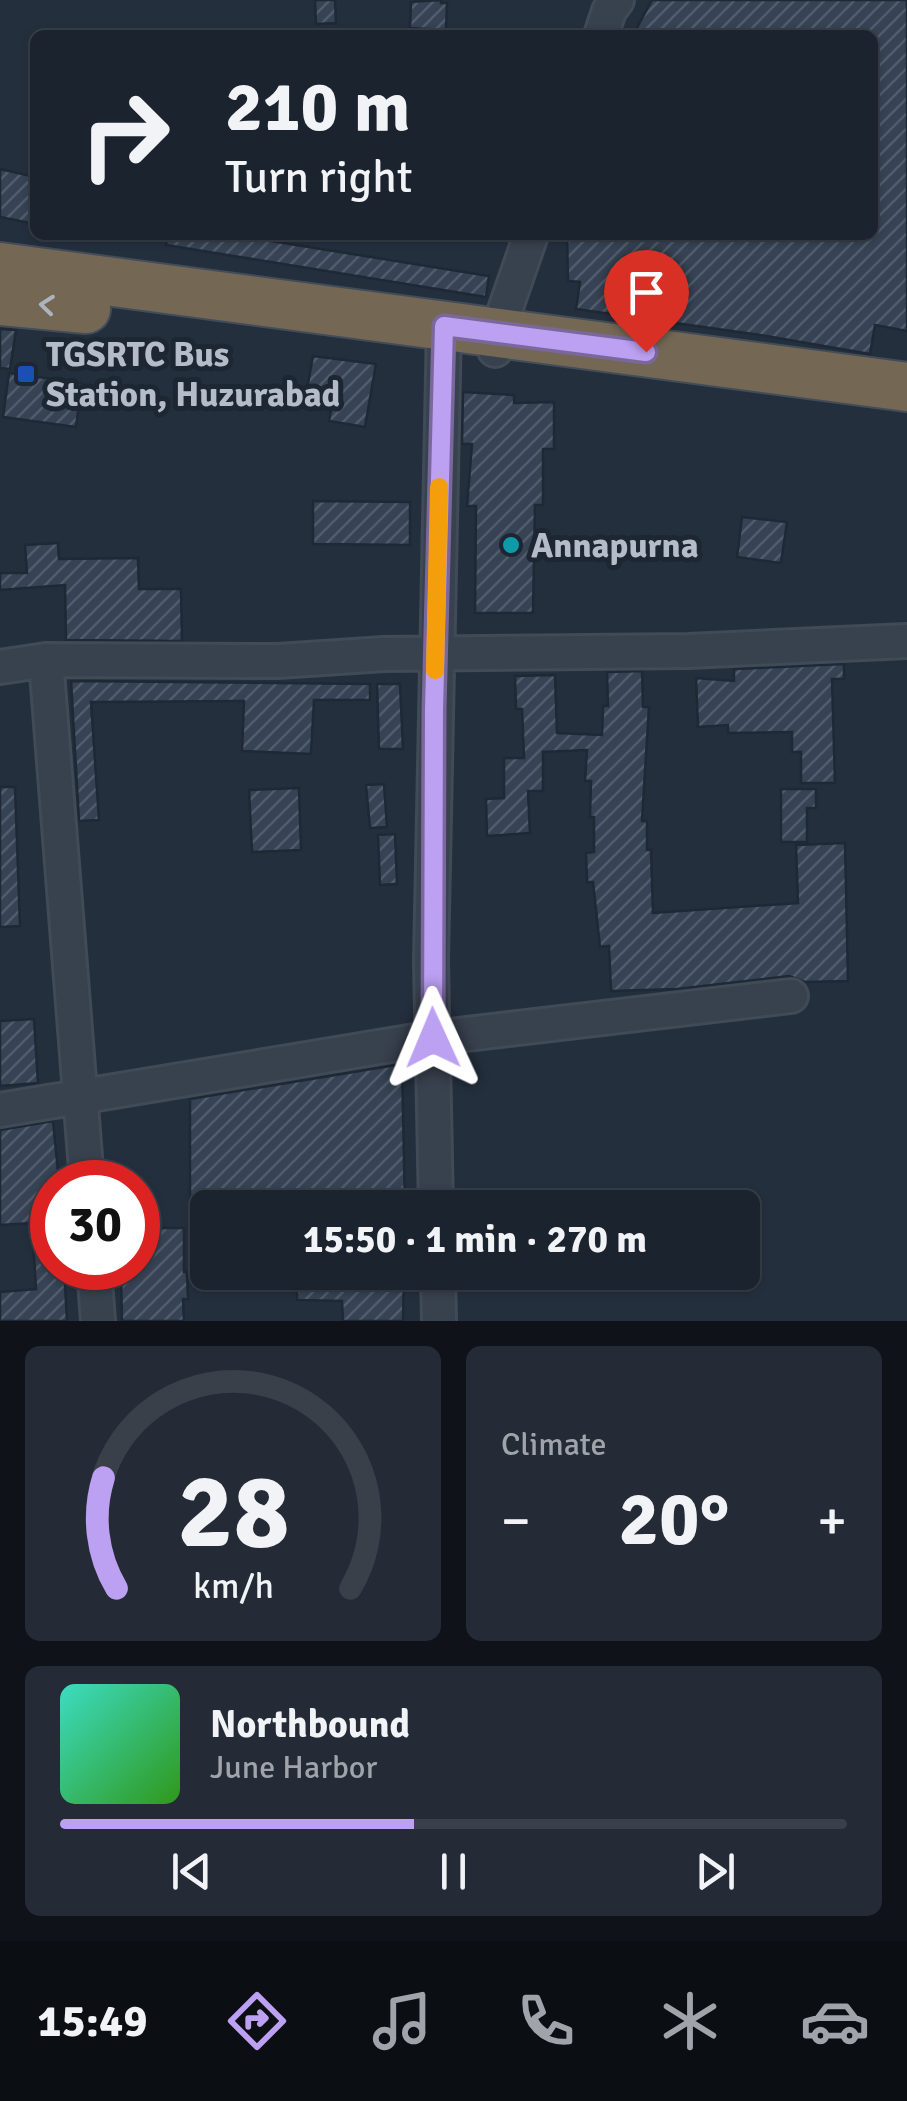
<!DOCTYPE html>
<html lang="en">
<head>
<meta charset="utf-8">
<style>
  :root { --surface:#1b232e; --page:#242b36; --text:#f1f3f6; --muted:#a0a4aa; --line:#39404a; --accent:#bca0f2 }
  body { margin:0; font-family:Signika,sans-serif; background:var(--page); color:var(--text); height:100vh; display:flex; flex-direction:column; font-size:38px; white-space:nowrap }
  * { box-sizing:border-box; margin:0 }
  p { font-size:32px; color:var(--muted) }
  .icon { flex:none; width:55px; height:55px; fill:none; stroke:currentColor; stroke-width:2; stroke-linecap:round; stroke-linejoin:round }
  .map { position:relative; height:1321px; overflow:hidden }
  .details { display:flex; flex-direction:column; gap:25px; padding:25px; background:#0f1319; flex:1 }
  .details>* { flex:none }
  .hud { position:absolute; left:30px; top:30px; width:848px; height:210px; border-radius:15px; box-shadow:0 2px 8px #0004,0 0 0 2px var(--line); background:#1b232e; color:var(--text); overflow:hidden }
  .speed { position:absolute; left:30px; top:1160px; display:flex; gap:20px; font-size:50px; font-weight:700; text-align:center }
  .speed>* { display:grid; place-content:center; width:130px; height:130px; border-radius:50%; background:var(--surface); box-shadow:0 2px 8px #0004,0 0 0 2px var(--line); line-height:1 }
  .speed .limit { border:15px solid #d22; background:#fff; color:#111 }
  .pin { position:absolute; display:grid; place-items:center; width:85px; height:85px; color:#fff; margin:-102px -42px; border-radius:50% 50% 50% 0; rotate:-45deg; box-shadow:0 0 10px #0007 }
  .pin .icon { rotate:45deg }
  .me { position:absolute; width:110px; margin:-55px; rotate:359deg; stroke-linejoin:round; filter:drop-shadow(0 0 8px #0008) }
  .turn { display:flex; align-items:center; gap:35px; height:210px; padding:0 30px; font-size:45px }
  .turn .icon { width:130px; height:130px; stroke-width:2.5 }
  .turn b { display:block; font-size:70px; line-height:85px }
  .big { font-size:75px; font-weight:700; line-height:1.1 }
  .details .tile { flex:1; display:flex; flex-direction:column; justify-content:center; gap:15px; min-width:0; padding:0 35px; border-radius:15px; background:var(--page) }
  .details .dial { align-items:center; gap:0 }
  .dial svg { height:260px; overflow:visible; fill:none; stroke:var(--line); stroke-width:7; stroke-linecap:round; text-anchor:middle }
  .dial text { fill:var(--text); stroke:none }
  .song { display:flex; align-items:center; gap:30px }
  .cover { width:120px; height:120px; border-radius:15px; background:linear-gradient(135deg,hsl(170 70% 55%),hsl(110 70% 35%)) }
  .played { height:10px; border-radius:5px; background:linear-gradient(90deg,var(--accent) 45%,var(--line) 45%) }
  .keys { display:flex; justify-content:space-around; direction:ltr }
  .heat { display:flex; justify-content:space-between; align-items:center; font-size:55px; direction:ltr }
  .details .tiles { flex:1; display:grid; gap:25px; grid-template-columns:1fr 1fr }
  .tile:last-child { grid-column:span 2 }
  .trip { position:absolute; left:190px; top:1190px; width:570px; height:100px; border-radius:15px; background:var(--surface); box-shadow:0 2px 8px #0004,0 0 0 2px var(--line); font-weight:700; line-height:100px; text-align:center }
  .tab-bar { display:flex; height:160px; justify-content:space-around; align-items:center; background:#0b0e12; color:var(--muted) }
  .tab-bar .icon { width:70px; height:70px }
  .tab-bar .active { color:var(--accent) }
  .tab-bar b { font-size:45px; color:var(--text) }
  .map>svg:first-child { display:block }
  .building { fill:url(#building-hatch); stroke:#1f2835; stroke-width:2.5 }
  .lines { fill:none; stroke-linecap:round; stroke-linejoin:round }
  .minor-casing { stroke:#414a57; stroke-width:38 }
  .highway-casing { stroke:#434c59; stroke-width:52 }
  .minor { stroke:#38414e; stroke-width:32 }
  .highway { stroke:#746855; stroke-width:48 }
  .oneway { stroke:#aeb4bd }
  .route-casing { stroke:#7a689d; stroke-width:25 }
  .route { stroke:#bca0f2; stroke-width:18 }
  .slow { stroke:#f59e0b; stroke-width:18 }
  .transit-dot { fill:#1a4fb4; stroke:#1d2633; stroke-width:4 }
  .culture-dot { fill:#0f9aa8; stroke:#1d2633; stroke-width:4 }
  .labels { text-anchor:middle; dominant-baseline:central; stroke-width:10; stroke-linejoin:round; paint-order:stroke }
  .poi-label { font-size:35px; font-weight:bold; fill:#b4bcc9; stroke:#1d2633; text-anchor:start }
</style>
</head>
<body>
<div class="map">
<svg width="907" height="1321" viewBox="0 0 907 1321">
  <defs>
    <pattern id="building-hatch" width="6" height="6" patternUnits="userSpaceOnUse" patternTransform="scale(2.5)"><rect width="6" height="6" fill="#364354"/><path d="M-1 1l2-2M0 6l6-6M5 7l2-2" fill="none" stroke="#515c6b"/></pattern>
  </defs>
  <rect width="100%" height="100%" fill="#242f3e"/>
  <!-- building -->
  <path class="building" d="M315,0h20l1,23 -20,1z
    M441,0v3h6l-1,27 -36,-2 1,-26z
    M652,0h255v331l-32,-6 -5,29 -110,-19 -184,-26 4,-27 -12,-1 -1,-46h305v-200h-239z
    M0,169l35,8v47l-35,-7z
    M167,235h67l255,41 -3,21 -320,-52z
    M0,329l16,1 -6,39 -10,-1z
    M313,356l63,8 -11,63 -36,-6 3,-16 -27,-5z
    M9,373l73,10 -6,44 -73,-10z
    M463,392l51,3v8l40,-1v47h-11v56h-8l-2,108h-58l1,-107h-9l5,-62h-10z
    M313,501l97,1v43l-97,-1z
    M742,517l45,5 -6,41 -44,-6z
    M58,543l1,16 79,-1 1,31h42l1,52 -116,-1 -1,-55 -65,5v-17h27l-2,-28z
    M844,664v15h-12l3,104h-34v-31h-9v-20l-64,1v-8l-30,2 -2,-49 38,3v-12z
    M642,671l1,36h6l-7,114h5v29h4l2,63 145,-10 -2,-58 49,-2 3,138 -43,1 -16,-6 -112,13 -66,2 -2,-45 -9,1 -7,-65h-6l-1,-29 8,-1v-35h-4l1,-36h-6l2,-31 -44,2v39h-15l2,42 -43,3 -1,-37 18,-1v-40h20l-2,-49h-6l-1,-33 40,-1 2,58 45,2 1,-29h5l-1,-34z
    M71,681l299,3v16h-56l-3,54 -69,-3 2,-50 -153,1 8,118 -20,1z
    M377,684h23l3,65h-24z
    M384,784l3,43 -17,1 -4,-43z
    M0,787h15l5,139 -20,1z
    M299,788l2,62 -49,2 -3,-62z
    M781,789h35v19h-9v34h-26z
    M395,834l2,50 -17,1 -2,-50z
    M34,1019l4,64 -38,3v-65z
    M402,1064l3,144h-197v10h-18v-119z
    M53,1121l6,61h-7v86h12l3,53h-67v-29l36,-3 -4,-66 -32,2v-95z
    M138,1228h46v44h3l1,27h-5l1,22h-62l-1,-47h17z
    M297,1272h107l-1,49h-60l-1,-20 -45,-1z"/>
  <g class="lines">
    <defs>
      <path id="minor" d="M601,35l8,-24 8,-11
        M495,350l2,-17 34,-98
        M46,660l41,522
        M0,667l46,-7 232,1 106,-7 304,-3 219,-10
        M0,1110l433,-72 358,-42
        M436,1208l-5,-247 13,-635
        M94,1268l4,53
        M438,1272l1,49"/>
      <path id="highway" d="M0,267l907,120
        M0,301l86,8"/>
    </defs>
    <!-- minor casing -->
    <use href="#minor" class="minor-casing"/>
    <!-- highway casing -->
    <use href="#highway" class="highway-casing"/>
    <!-- minor -->
    <use href="#minor" class="minor"/>
    <!-- highway -->
    <use href="#highway" class="highway"/>
  </g>
  <!-- one-way arrows -->
  <defs><path id="oneway-chevron" d="M-2-3.5L2.5 0L-2 3.5" fill="none" stroke-width="1.6" stroke-linecap="round" stroke-linejoin="round" transform="scale(2.5)"/></defs>
  <use class="oneway" href="#oneway-chevron" transform="translate(47 305) rotate(-174)"/>
  <g class="lines">
    <defs>
      <path id="route" d="M433,1038l1,-328 10,-384 202,26"/>
    </defs>
    <!-- route casing -->
    <use href="#route" class="route-casing"/>
    <!-- route -->
    <use href="#route" class="route"/>
    <!-- slow -->
    <path class="slow" d="M435,670l4,-183"/>
  </g>
  <!-- markers -->
  <rect class="transit-dot" x="16" y="364" width="20" height="20" rx="5"/>
  <circle class="culture-dot" cx="511" cy="545" r="10"/>
  <g class="labels">
    <!-- poi labels -->
    <g class="poi-label">
      <text x="46" y="354">TGSRTC Bus<tspan x="46" dy="40">Station, Huzurabad</tspan></text>
      <text x="531" y="545">Annapurna</text>
    </g>
  </g>
</svg>
<div class="speed"><div class="limit">30</div></div>
<div class="pin" style="left:646px;top:352px;background:#d93025"><svg class="icon" aria-label="arrive" viewBox="0 0 24 24"><path d="M6 21V4h12l-3 4 3 4H6"/></svg></div>
<svg class="me" style="left:433px;top:1038px" viewBox="-20 -20 40 40"><path d="M0-17L14 15 0 8-14 15z" fill="#bca0f2" stroke="#fff" stroke-width="4"/></svg>
<div class="trip">15:50 · 1 min · 270 m</div>
<div class="hud">
<div class="turn"><svg class="icon" aria-label="right" viewBox="0 0 24 24"><path d="M7 20v-9h11M14 6l5 5-5 5"/></svg><div><b>210 m</b>Turn right</div></div>
</div>
</div>
<section class="details">
<div class="tiles">
<div class="tile dial"><svg viewBox="0 0 100 80">
<path d="M14 69A42 42 0 1 1 86 69"/>
<path d="M14 69A42 42 0 0 1 10 35" stroke="#bca0f2"/>
<text x="50" y="56" font-size="32" font-weight="700">28</text>
<text x="50" y="72" font-size="11">km/h</text>
</svg></div>
<div class="tile"><p>Climate</p>
<div class="heat"><a>−</a><b class="big">20°</b><a>+</a></div>
</div>
<div class="tile">
<div class="song"><i class="cover"></i><div><b>Northbound</b><p>June Harbor</p></div></div>
<div class="played"></div>
<div class="keys"><svg class="icon" aria-label="previous" viewBox="0 0 24 24"><path d="M18 5L8 12l10 7zM5 5v14"/></svg><svg class="icon" aria-label="pause" viewBox="0 0 24 24"><path d="M8 5v14M16 5v14"/></svg><svg class="icon" aria-label="next" viewBox="0 0 24 24"><path d="M6 5l10 7-10 7zM19 5v14"/></svg></div>
</div>
</div>
</section>
<nav class="tab-bar">
<b>15:49</b>
<svg class="icon active" aria-label="directions" viewBox="0 0 24 24"><path d="M12 3l9 9-9 9-9-9zM9 14v-3h6M13 9l2 2-2 2"/></svg>
<svg class="icon" aria-label="music" viewBox="0 0 24 24"><path d="M9 18V5l10-2v13"/><circle cx="6" cy="18" r="3"/><circle cx="16" cy="16" r="3"/></svg>
<svg class="icon" aria-label="phone" viewBox="0 0 24 24"><path d="M5 4h4l2 5-3 2q2 4 5 5l2-3 5 2v4C11 20 4 13 5 4z"/></svg>
<svg class="icon" aria-label="climate" viewBox="0 0 24 24"><path d="M12 3v18M4 7l16 10M4 17L20 7"/></svg>
<svg class="icon" aria-label="car" viewBox="0 0 24 24"><path d="M5 17H2v-5l4-1 3-4h7l3 4 3 1v5h-3M9 17h6M6 11h13"/><circle cx="7" cy="17" r="2"/><circle cx="17" cy="17" r="2"/></svg>
</nav>
</body>
</html>
